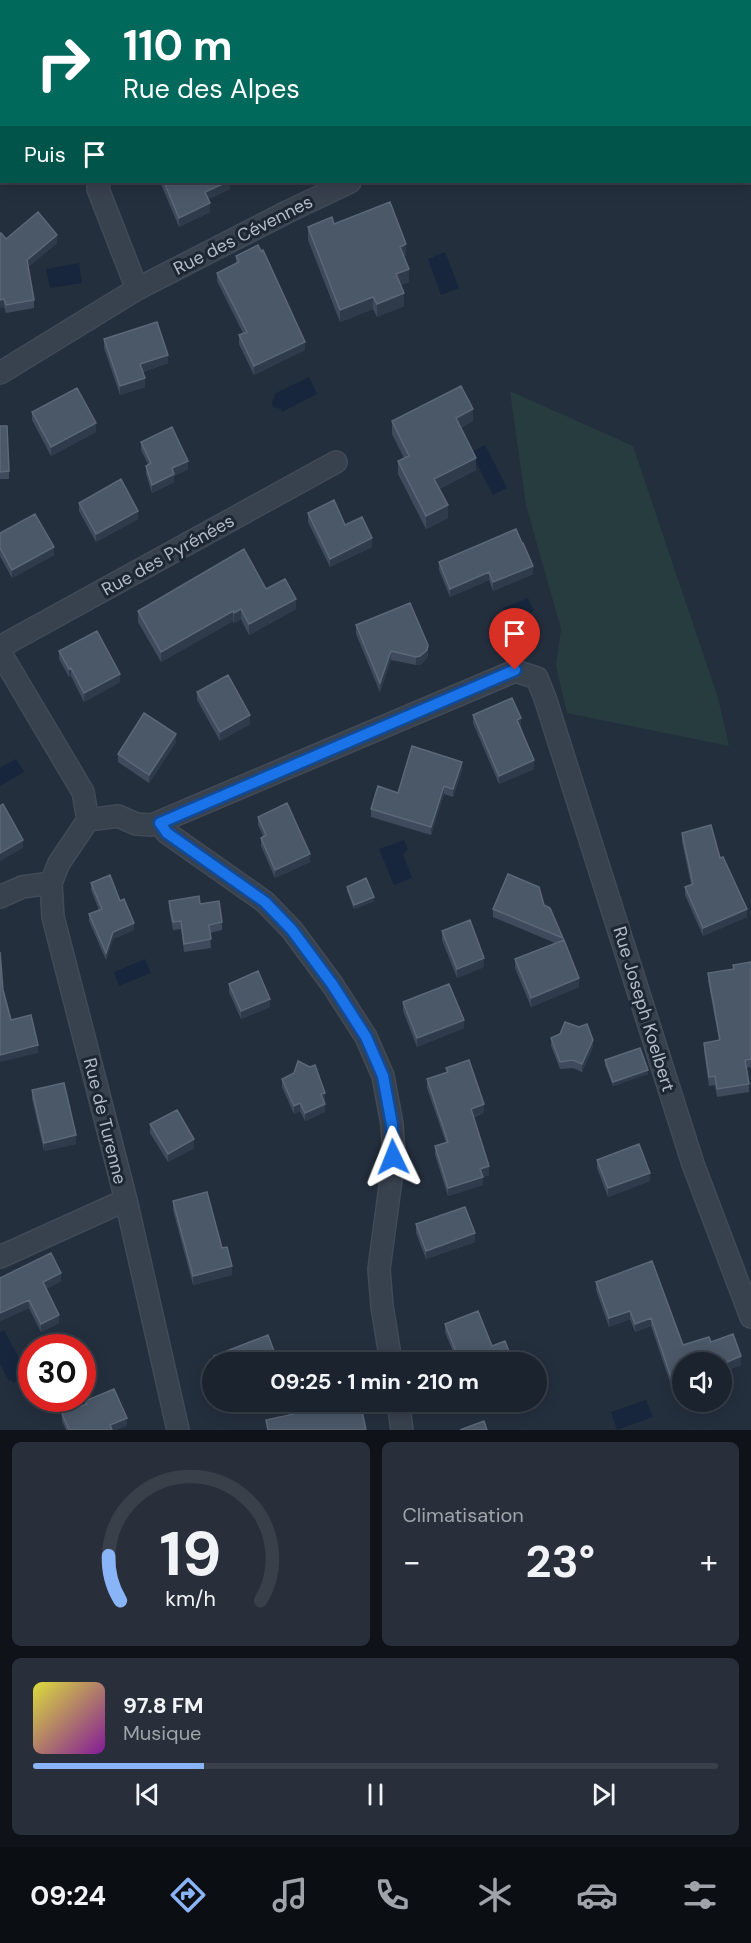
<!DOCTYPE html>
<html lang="fr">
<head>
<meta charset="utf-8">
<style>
  :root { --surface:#1b232e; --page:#282f3a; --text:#f1f3f6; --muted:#a0a4aa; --line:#39404a; --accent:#8ab4f8 }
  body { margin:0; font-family:"DM Sans",sans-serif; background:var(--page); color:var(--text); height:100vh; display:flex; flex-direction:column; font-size:22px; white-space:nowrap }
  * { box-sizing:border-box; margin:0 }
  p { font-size:20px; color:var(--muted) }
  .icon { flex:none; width:33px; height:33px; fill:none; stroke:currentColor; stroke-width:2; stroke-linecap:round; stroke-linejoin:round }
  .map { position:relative; height:1430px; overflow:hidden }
  .panel { display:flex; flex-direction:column; gap:12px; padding:12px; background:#0f1319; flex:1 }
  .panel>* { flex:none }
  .top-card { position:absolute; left:0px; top:0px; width:752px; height:183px; box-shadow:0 3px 15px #0003,0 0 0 2px var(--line); background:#00695c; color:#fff; overflow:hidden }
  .tools { position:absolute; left:672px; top:1352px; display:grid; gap:12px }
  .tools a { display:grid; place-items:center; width:60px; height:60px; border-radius:50%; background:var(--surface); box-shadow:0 3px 15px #0003,0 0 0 2px var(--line); font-size:30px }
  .speed { position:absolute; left:18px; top:1334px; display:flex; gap:12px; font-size:30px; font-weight:700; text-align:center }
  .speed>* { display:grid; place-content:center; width:78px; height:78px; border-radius:50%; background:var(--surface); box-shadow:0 3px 15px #0003,0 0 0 2px var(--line); line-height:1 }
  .speed .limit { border:9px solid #d22; background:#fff; color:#111 }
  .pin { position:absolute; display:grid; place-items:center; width:51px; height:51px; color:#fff; margin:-62px -26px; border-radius:50% 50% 50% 0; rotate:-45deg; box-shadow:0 0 6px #0007 }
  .pin .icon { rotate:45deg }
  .me { position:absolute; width:66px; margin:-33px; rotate:358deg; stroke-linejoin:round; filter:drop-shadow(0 0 4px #0008) }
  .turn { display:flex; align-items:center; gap:21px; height:126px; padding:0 24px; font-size:27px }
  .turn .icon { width:78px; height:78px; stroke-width:2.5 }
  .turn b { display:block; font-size:42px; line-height:51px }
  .then { display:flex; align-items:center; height:57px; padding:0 24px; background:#0003; gap:12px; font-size:22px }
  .big { font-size:45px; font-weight:700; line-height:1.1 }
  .panel .tile { flex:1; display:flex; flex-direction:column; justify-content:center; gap:9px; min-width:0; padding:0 21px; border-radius:9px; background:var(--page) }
  .panel .dial { align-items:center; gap:0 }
  .dial svg { height:156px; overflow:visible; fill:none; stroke:var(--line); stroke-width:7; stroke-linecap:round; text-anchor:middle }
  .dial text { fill:var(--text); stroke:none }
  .song { display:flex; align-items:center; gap:18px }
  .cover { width:72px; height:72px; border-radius:9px; background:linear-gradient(135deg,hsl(60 70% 55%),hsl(290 70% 35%)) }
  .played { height:6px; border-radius:3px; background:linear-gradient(90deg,var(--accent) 25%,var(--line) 25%) }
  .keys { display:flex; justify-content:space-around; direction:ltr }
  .heat { display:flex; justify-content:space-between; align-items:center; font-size:33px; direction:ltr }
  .panel .tiles { flex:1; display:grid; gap:12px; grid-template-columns:1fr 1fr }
  .tile:last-child { grid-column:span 2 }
  .trip { position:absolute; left:202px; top:1352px; width:345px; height:60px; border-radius:30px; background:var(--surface); box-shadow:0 3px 15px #0003,0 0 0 2px var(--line); font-weight:700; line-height:60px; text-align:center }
  .menu { display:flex; height:96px; justify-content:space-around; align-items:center; background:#0b0e12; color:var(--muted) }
  .menu .icon { width:42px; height:42px }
  .menu .current { color:var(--accent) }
  .menu b { font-size:27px; color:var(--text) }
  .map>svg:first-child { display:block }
  .green { fill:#263c3f }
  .water { fill:#17263c }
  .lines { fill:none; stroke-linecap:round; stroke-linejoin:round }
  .street-casing { stroke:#414a57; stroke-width:24 }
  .street { stroke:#38414e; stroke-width:21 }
  .wall { fill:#3f4b5c }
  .shaded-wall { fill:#2f3b4b }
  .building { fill:#4b5868; stroke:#5c6777; stroke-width:1.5 }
  .route-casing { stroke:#114b97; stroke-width:15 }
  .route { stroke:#1a73e8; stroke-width:10 }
  .labels { text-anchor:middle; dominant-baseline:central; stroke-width:6; stroke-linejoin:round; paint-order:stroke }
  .street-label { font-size:18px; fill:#b4bcc9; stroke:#1d2633 }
</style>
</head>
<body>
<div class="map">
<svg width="751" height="1430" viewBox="0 0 751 1430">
  <rect width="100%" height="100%" fill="#242f3e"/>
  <!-- green -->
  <path class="green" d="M500,0h144v1l-144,1z
    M510,391l123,55 85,252 11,48 -162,-33 -11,-47 5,-37 -35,-124z"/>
  <!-- water -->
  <path class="water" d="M445,252l14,36 -18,7 -13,-36z
    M79,263l3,20 -32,5 -4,-19z
    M309,377l8,17 -35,18 -1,-3 -8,-2 -1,-5 3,-5 -1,-3z
    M485,445l22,43 -14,7 -22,-43z
    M528,598l6,13 -25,11 -6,-14z
    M16,759l8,13 -24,14v-18z
    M404,840l4,9 -5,5 9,24 -18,7 -15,-36z
    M145,959l6,14 -32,13 -5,-14z
    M4,1330l22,41 -9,5 2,4 -6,3 -2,-3 -2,1 -9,-17v-32z
    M646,1400l7,17 -36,13 -6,-18z"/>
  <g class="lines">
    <defs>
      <path id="street" d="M99,182l-1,7 39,100
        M0,373l137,-84 150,-77 63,-30
        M0,647l336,-185
        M0,652l83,140 5,28
        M88,820l30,-4 18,8 16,1 363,-154 22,7 8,20 148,466 58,153
        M88,820l-29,43 -8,20 2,34 73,283 52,230
        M160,823l7,10 98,69 27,28 40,54 34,53 17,39 9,48 2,33 -15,112 3,37 9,56
        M0,897l22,-10 29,-4
        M0,1257l126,-57
        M398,1401l4,29"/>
    </defs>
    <!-- street casing -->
    <use href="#street" class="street-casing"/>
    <!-- street -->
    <use href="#street" class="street"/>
  </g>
  <!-- wall -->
  <path class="wall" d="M417,0h62v2h-61z
    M160,182h70v7l-22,10 2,13 -31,15z
    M334,224l72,32 -2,1 5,25 -8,3 3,21 -27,11 -4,-8 -33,13 -32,-82v-13z
    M6,239l51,4 -29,24 6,33v8l-28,5 -2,-6 -4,1z
    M236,256l69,94 -51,25 -15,-31v-9l4,-2 -26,-52v-8l19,-9z
    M104,339l64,24 -25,9 2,15 -25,8 -16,-47z
    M32,412l64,20 -45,24 -19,-36z
    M392,421h81l-12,7 15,42 -37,19 9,29 -22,11 -28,-55v-13l6,-3 -12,-24z
    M0,426l9,45v8h-9z
    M141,442l47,27 -14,7v6l-22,11 -6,-19v-8l2,-2 -7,-14z
    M79,503l59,16 -42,23 -17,-31z
    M308,513l37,12 27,22 -42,20 -22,-45z
    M0,533l54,22 -42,23 -12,-22z
    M439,562l94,12 -40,17 -4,-11 -39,17 -11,-27z
    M266,589l30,20 -47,26 -8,-16 -7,4 -1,-2 -72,41 -23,-40v-11z
    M356,625l72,29 -1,4 -7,7h-4l-25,-5 -11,32 -24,-58z
    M59,651l61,31 -36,20 -13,-26 -2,1 -10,-18z
    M197,692l53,32 -30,17 -23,-41z
    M473,715l48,12h-1l14,42 -35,15 -26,-61z
    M176,742l-27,41 -31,-21v-8z
    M462,770l-9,27 -9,-3 -13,41 -60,-18v-8l27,-16z
    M258,817l52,45 -35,16 -14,-32v-8l2,-2 -5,-11z
    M682,833l38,25 27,59 -44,19 -18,-41v-8l6,-3 -9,-42z
    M91,883l29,18 14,29 -21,9 -7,21 -17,-39v-7l10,-4 -8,-20z
    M347,887l27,14 -20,8 -7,-18z
    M169,901l31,3 22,18v8l-12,3 1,15 -27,4 -3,-23 -8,1 -4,-21z
    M544,905l19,33 16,49 -48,20 -16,-39v-9l40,-16 -62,-26v-8z
    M442,931l42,36 -27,11 -15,-38z
    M751,962v105l-5,1 3,16v8l-32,5 -2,-12 -6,1 -5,-35v-8l15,-3 -11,-59v-8l25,-4v-4z
    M229,984l41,23 -29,12 -12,-27z
    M403,1002l61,26 -47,19 -14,-36z
    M551,1038l42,9 -11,25 -9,-4 -13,1 -9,-23z
    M605,1060l43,14 -35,12 -8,-21z
    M446,1068l38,45 -10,4 15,58 -6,2v8l-35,11 -13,-41v-9l11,-3 -19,-55v-9l19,-6z
    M282,1079l43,22 -1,1 1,10 -20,9 -5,-10 -6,3 -12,-27z
    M32,1090l44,54 -32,7 -12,-52z
    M150,1124l44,24 -26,14 -18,-29z
    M597,1160l53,21 -42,16 -11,-29z
    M173,1201l49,47 10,27 -39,10 -20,-75z
    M416,1224l59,18 -49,17 -10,-26z
    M652,1261l31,84 28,-3 30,23 -18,7v9l-1,1v-20h-40v26l-9,3 -22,-65 -16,6 -5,-13 -21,8 -13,-37v-8z
    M0,1278l61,3 -15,8 13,34 -18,9 -12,-24 -29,13z
    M445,1324l47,22 21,16h-56l-12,-30z
    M85,1401l42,24 -11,5h-50l-4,-9v-7l23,-9z"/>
  <!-- shaded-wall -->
  <path class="shaded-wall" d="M466,0h13v2h-15z
    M227,182h3v7l-25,12v-9z
    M210,203v9l-31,15v-9z
    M57,235v8l-30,25v-8z
    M406,244v12l-6,3v-12z
    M409,269v13l-13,5v-13z
    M404,293v13l-27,11v-13z
    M373,297v12l-33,13v-12z
    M4,299v8l-4,1v-8z
    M305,342v8l-51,25v-9z
    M168,355v8l-28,10v-9z
    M145,378v9l-25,8v-9z
    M473,409v12l-17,9v-12z
    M96,423v9l-45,24v-9z
    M476,458v12l-42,21v-12z
    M188,461v8l-14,7v6l-22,11v-8l20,-17z
    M448,505v13l-22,11v-13z
    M138,511v8l-42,23v-8z
    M372,538v9l-42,20v-8z
    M54,547v8l-42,23v-8z
    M533,566v8l-40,17v-9z
    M489,572v8l-39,17v-8z
    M296,599v10l-47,26v-11z
    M241,609v10l-7,4v-10z
    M233,611v10l-72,41v-10z
    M428,645l-1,13 -7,7h-4v-8z
    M391,651v9l-11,32v-9z
    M71,668v8l-2,1v-8z
    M120,674v8l-36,20v-9z
    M250,715v9l-30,17v-9z
    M521,718v9l-4,2v-9z
    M176,734v8l-27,41v-8z
    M534,760v9l-35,15v-8z
    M462,762v8l-9,27v-8z
    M444,786v8l-13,41v-8z
    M23,840v8l-23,13v-8z
    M310,854v8l-35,16v-8z
    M374,897v4l-20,8v-4z
    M747,909v8l-44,19v-8z
    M134,923v7l-21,9 -7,21v-7l7,-21z
    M484,958v9l-27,11v-9z
    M579,978v9l-48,20v-9z
    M270,999v8l-29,12v-8z
    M464,1020v8l-47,19v-9z
    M593,1040v7l-11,25v-8z
    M38,1045v8l-38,9v-7z
    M648,1070v4l-35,12v-4z
    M325,1093v8l-4,2v-9z
    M300,1103v8l-6,3v-8z
    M325,1104v8l-20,9v-8z
    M484,1104v9l-13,4v-8z
    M76,1135v9l-32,7v-8z
    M194,1139v9l-26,14v-8z
    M489,1166v9l-9,3v-9z
    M650,1173v8l-42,16v-9z
    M483,1177v8l-35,11v-8z
    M475,1233v9l-49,17v-8z
    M232,1266v9l-39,10v-9z
    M61,1273v8l-18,10v-9z
    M29,1300v8l-29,13v-8z
    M630,1311v8l-21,8v-9z
    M59,1315v8l-18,9v-8z
    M651,1318v8l-16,6v-8z
    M741,1356v9l-19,7v-8z
    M722,1373h1v8l-1,1z
    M682,1380v8l-9,3v-8z
    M127,1418v7l-11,5h-6v-5z"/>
  <!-- building -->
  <path class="building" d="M425,0h41l-2,2h-38z
    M2,119v28l-2,-4v-23z
    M164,182h63l-22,10 5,11 -31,15z
    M390,202l16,42 -6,3 9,22 -13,5 8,19 -27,11 -4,-7 -33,13 -32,-83 24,-10 2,7z
    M38,212l19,23 -30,25 7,40 -28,5 -2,-6 -4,1v-67h1l5,6z
    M258,245l3,6 2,-1 42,92 -51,24 -15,-31 8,-3 -30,-59 22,-11 -3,-6z
    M157,322l11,33 -28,9 5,14 -25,8 -16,-47z
    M461,386l12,23 -17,9 20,40 -42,21 14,26 -22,11 -28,-55 11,-5 -17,-35z
    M77,388l19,35 -45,24 -19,-35z
    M0,426h7l2,45 -9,1z
    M172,427l16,34 -16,7 2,6 -22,11 -6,-19 5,-3 -10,-21z
    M121,479l17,32 -42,23 -17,-31z
    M334,500l11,25 17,-8 10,21 -42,21 -22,-46z
    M35,514l19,33 -42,23 -12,-22v-15z
    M516,529l6,14h1l10,23 -40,16 -4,-10 -39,17 -11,-27z
    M244,549l22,40 19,-10 11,20 -47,25 -8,-15 -7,4 -1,-2 -72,41 -23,-41z
    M410,603l18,42 -1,5 -7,6 -4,1 -25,-6 -11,32 -24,-58z
    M97,631l23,43 -36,19 -13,-25 -2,1 -10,-18z
    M228,675l22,40 -30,17 -23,-40z
    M512,698l9,20 -4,2 17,40 -35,16 -26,-61z
    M144,713l32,21 -27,41 -31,-21z
    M412,746l50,16 -9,27 -9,-3 -13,41 -60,-18 7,-23 20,7z
    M287,803l23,51 -35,16 -14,-32 5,-3 -8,-18z
    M3,804l20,36 -23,13v-47z
    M711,825l9,33 3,-1 24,52 -44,19 -18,-41 8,-3 -11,-51z
    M508,874l31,13 5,18 6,3 13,30 -70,-29z
    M110,875l10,26 4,-2 10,24 -21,9 -7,21 -17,-39 13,-5 -11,-26z
    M366,878l8,19 -20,8 -7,-18z
    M199,896l1,8 19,-3 3,21 -13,3 2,14 -27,5 -3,-23 -8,1 -4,-21z
    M470,920l14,38 -27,11 -15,-38z
    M564,940l15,38 -48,20 -16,-39z
    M0,952l3,38 8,30 20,-5 7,30 -38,10z
    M751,962v97l-6,1 4,24 -32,5 -2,-13 -6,1 -5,-34 16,-3 -12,-67 26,-4 -1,-4z
    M258,971l12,28 -29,12 -12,-27z
    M449,984l15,36 -47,18 -14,-36z
    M565,1022l14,5 8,-3 6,16 -11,24 -9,-4 -13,2 -9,-24 9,-4z
    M640,1048l8,22 -35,12 -8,-22z
    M469,1060l15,44 -13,5 18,57 -9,3 3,8 -35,11 -13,-42 13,-4 -21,-63 21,-7 -2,-4z
    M298,1061l12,6 5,-2 10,28 -4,1 4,10 -20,9 -5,-10 -6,3 -12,-27 12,-6z
    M64,1083l12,52 -32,8 -12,-53z
    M177,1110l17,29 -26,15 -18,-30z
    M639,1144l11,29 -42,15 -11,-28z
    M207,1192l15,56 5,-1 5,19 -39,10 -20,-75z
    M465,1207l10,26 -49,18 -10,-27z
    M51,1253l10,20 -18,9 16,33 -18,9 -12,-24 -29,13v-35z
    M652,1261l31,84 26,-8 2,5 22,-8 8,22 -19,8v-2h-40v18l-9,3 -22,-65 -16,6 -5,-13 -21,7 -13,-36z
    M478,1311l14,35 13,-5 8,21h-53l-15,-38z
    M268,1335l10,27h-61l-3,-6z
    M114,1389l13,29 -17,7 2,5h-43l-7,-16 25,-10 -2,-3z
    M312,1401h20v2l9,-2h19l6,29h-98l-2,-10 28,-6 -1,-9z
    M484,1421l3,9h-27z"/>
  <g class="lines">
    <defs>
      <path id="route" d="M393,1157l-1,-32 -9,-49 -17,-39 -34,-53 -40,-54 -27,-28 -98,-69 -7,-10 355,-153"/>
    </defs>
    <!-- route casing -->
    <use href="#route" class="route-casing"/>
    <!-- route -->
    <use href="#route" class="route"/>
  </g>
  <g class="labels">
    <!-- street labels -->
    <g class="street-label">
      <text transform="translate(243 235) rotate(-27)">Rue des Cévennes</text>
      <text transform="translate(168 555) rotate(-29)">Rue des Pyrénées</text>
      <text transform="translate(644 1009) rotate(73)">Rue Joseph Koelbert</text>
      <text transform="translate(105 1121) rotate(76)">Rue de Turenne</text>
    </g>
  </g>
</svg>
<div class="tools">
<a><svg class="icon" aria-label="sound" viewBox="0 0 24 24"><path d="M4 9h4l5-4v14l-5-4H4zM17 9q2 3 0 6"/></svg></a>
</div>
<div class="speed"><div class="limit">30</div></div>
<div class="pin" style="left:515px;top:670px;background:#d93025"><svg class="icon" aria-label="arrive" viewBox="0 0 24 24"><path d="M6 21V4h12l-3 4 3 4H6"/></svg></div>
<svg class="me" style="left:393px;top:1157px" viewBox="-20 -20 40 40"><path d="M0-17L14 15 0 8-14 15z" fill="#1a73e8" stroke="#fff" stroke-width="4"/></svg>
<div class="trip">09:25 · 1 min · 210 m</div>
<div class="top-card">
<div class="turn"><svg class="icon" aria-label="right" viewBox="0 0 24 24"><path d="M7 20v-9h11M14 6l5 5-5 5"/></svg><div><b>110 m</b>Rue des Alpes</div></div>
<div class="then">Puis<svg class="icon" aria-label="arrive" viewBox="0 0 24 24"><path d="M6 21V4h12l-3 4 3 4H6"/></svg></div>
</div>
</div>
<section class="panel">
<div class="tiles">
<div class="tile dial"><svg viewBox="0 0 100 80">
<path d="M14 69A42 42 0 1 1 86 69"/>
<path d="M14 69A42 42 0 0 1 8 46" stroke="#8ab4f8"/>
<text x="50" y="56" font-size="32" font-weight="700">19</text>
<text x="50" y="72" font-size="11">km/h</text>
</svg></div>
<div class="tile"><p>Climatisation</p>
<div class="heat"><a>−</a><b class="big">23°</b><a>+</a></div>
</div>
<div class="tile">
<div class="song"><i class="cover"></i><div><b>97.8 FM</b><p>Musique</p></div></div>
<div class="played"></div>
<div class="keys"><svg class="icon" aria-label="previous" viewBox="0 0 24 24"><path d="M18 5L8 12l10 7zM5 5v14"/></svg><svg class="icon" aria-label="pause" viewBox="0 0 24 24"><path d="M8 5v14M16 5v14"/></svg><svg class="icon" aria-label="next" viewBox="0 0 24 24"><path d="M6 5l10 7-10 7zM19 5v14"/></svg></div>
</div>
</div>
</section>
<nav class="menu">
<b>09:24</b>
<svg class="icon current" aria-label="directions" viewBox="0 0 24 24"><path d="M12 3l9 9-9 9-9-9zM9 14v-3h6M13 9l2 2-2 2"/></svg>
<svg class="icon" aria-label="music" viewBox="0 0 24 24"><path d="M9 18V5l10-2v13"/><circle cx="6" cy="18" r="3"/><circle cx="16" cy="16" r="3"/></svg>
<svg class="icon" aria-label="phone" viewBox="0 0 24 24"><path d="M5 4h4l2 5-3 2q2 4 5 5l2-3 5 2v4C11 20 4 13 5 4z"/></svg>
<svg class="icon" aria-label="climate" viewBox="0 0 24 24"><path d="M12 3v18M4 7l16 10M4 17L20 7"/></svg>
<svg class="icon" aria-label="car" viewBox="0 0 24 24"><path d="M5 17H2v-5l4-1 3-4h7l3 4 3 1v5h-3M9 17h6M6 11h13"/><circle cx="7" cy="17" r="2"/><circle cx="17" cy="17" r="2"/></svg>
<svg class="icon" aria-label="filters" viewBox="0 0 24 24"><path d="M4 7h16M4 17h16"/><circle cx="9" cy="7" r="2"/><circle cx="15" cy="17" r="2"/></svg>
</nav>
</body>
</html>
